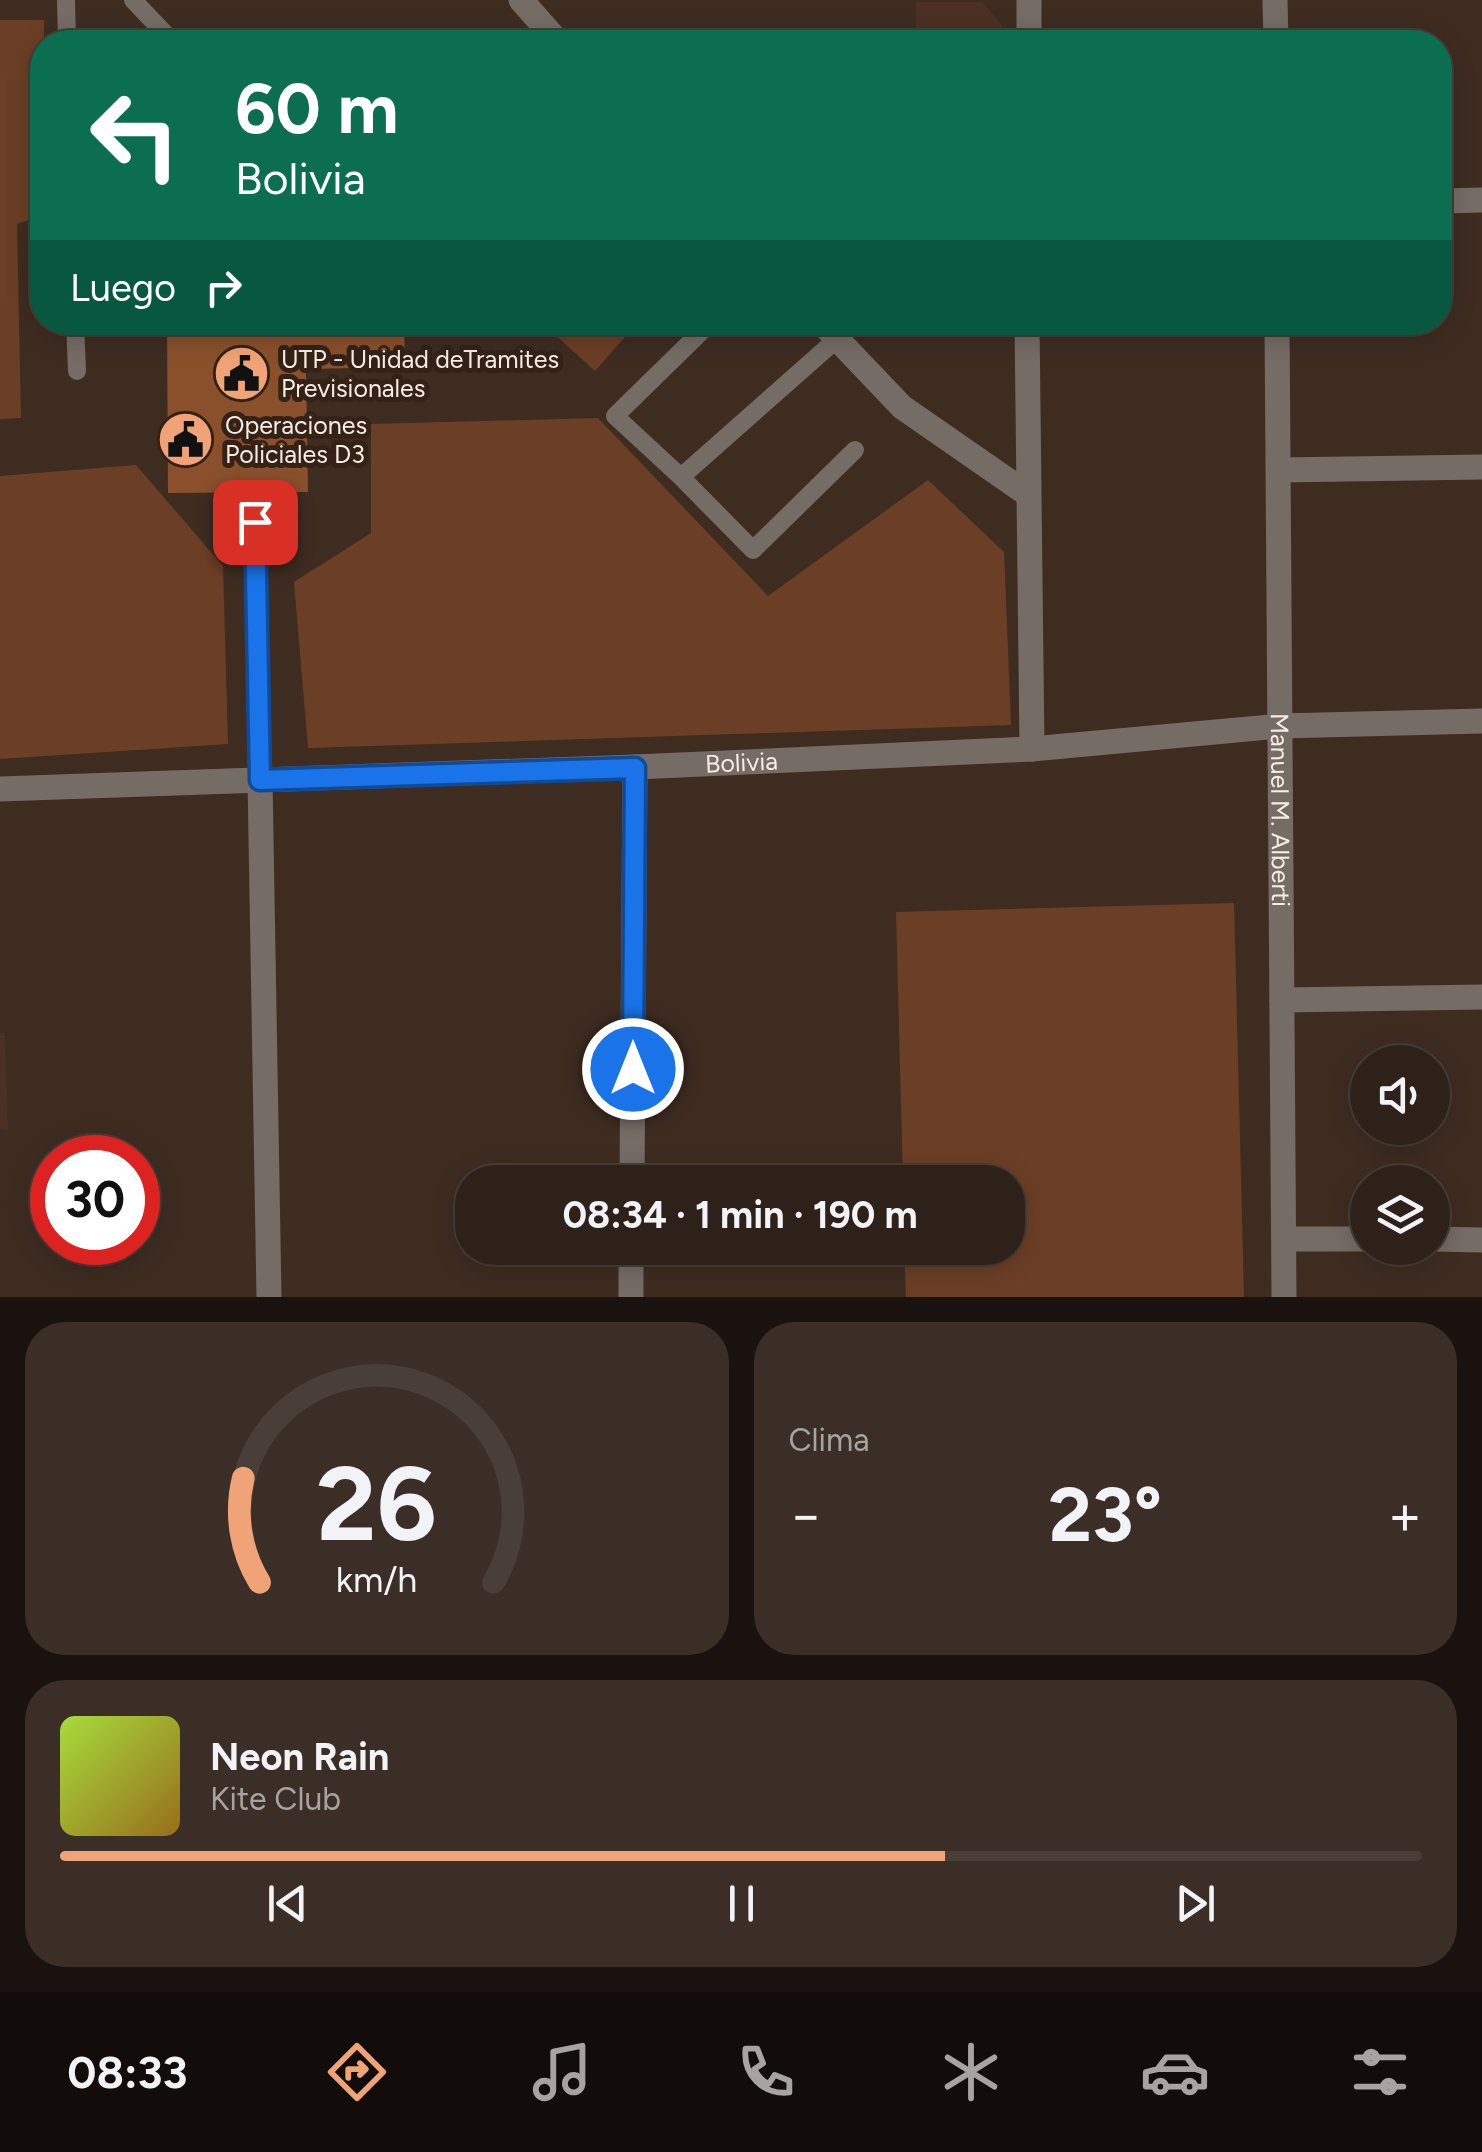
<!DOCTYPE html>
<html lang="es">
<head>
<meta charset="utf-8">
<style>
  :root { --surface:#2e2119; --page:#3a2e26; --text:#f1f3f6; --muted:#a7a3a2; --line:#493e38; --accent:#efa376 }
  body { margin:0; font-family:Figtree,sans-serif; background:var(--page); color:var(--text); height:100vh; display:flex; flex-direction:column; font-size:38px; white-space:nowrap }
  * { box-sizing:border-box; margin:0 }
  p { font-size:32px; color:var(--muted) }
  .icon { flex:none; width:55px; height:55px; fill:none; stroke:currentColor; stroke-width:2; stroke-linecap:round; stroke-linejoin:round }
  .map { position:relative; height:1297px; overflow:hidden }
  .details { display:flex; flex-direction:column; gap:25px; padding:25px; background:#19120e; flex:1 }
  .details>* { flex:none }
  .guide { position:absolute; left:30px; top:30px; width:1422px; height:305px; border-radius:40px; box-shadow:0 5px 25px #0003,0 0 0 2px var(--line); background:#0b6e4f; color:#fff; overflow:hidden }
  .tools { position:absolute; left:1350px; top:1045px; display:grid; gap:20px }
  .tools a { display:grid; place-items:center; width:100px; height:100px; border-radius:50%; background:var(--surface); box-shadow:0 5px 25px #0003,0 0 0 2px var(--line); font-size:50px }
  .speed { position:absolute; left:30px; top:1135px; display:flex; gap:20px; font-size:50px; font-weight:700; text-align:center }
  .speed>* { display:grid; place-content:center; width:130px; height:130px; border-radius:50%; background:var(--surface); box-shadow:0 5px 25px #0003,0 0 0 2px var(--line); line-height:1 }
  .speed .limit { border:15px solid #d22; background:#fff; color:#111 }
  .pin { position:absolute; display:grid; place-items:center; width:85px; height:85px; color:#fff; margin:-42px; border-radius:20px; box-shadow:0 5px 15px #0006 }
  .me { position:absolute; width:110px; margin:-55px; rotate:0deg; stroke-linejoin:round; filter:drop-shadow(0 0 8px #0008) }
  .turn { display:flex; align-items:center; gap:35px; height:210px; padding:0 40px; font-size:45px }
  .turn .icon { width:130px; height:130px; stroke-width:2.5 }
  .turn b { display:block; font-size:70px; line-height:85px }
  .then { display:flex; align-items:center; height:95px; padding:0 40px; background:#0003; gap:20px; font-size:38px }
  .big { font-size:75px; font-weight:700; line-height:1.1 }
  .details .tile { flex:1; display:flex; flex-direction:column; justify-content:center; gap:15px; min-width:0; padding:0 35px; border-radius:40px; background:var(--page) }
  .details .dial { align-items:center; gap:0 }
  .dial svg { height:260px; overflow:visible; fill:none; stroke:var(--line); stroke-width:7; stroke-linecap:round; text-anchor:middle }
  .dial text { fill:var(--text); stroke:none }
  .song { display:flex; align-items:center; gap:30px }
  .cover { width:120px; height:120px; border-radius:15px; background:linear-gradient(135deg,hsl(80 70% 55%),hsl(40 70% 35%)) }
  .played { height:10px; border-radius:5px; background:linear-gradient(90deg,var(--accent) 65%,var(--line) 65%) }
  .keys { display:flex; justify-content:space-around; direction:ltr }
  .heat { display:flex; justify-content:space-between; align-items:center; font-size:55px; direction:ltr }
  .details .tiles { flex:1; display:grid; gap:25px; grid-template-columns:1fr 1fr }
  .tile:last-child { grid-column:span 2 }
  .trip { position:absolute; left:455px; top:1165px; width:570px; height:100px; border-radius:40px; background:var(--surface); box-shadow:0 5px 25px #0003,0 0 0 2px var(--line); font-weight:700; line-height:100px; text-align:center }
  .menu { display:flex; height:160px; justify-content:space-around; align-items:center; background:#120d0a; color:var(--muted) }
  .menu .icon { width:70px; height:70px }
  .menu .on { color:var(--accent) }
  .menu b { font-size:45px; color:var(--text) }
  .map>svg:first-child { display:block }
  .built { fill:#4a3123 }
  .green { fill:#6b3f25 }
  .building { fill:#8a502c }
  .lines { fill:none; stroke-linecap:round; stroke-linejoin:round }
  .service { stroke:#766c66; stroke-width:18 }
  .minor { stroke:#766c66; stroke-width:25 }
  .route-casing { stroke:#114b97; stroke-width:25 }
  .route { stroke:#1a73e8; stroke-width:18 }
  .labels { text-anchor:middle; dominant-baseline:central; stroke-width:10; stroke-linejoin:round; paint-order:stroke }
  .poi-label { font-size:25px; fill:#f9ece5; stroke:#342217; text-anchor:start }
  .street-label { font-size:25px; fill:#f9ece5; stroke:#342217 }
</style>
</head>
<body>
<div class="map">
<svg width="1482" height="1297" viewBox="0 0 1482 1297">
  <rect width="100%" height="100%" fill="#3e2c21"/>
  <!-- built -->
  <path class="built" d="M916,2h66l20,23v17h-86z
    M0,1033h5l3,97 -8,-1z"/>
  <!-- green -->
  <path class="green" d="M0,20h44v22l-2,174 -25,8 4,194 -21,1z
    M542,323h95l-42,48z
    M598,418l170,178 160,-116 76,72 7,173 -703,23 -14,-166 77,-49v-109z
    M136,465l87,101 5,178 -228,15v-283z
    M1234,903l10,394h-338l-2,-49h104v-66h-105l-7,-270z"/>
  <!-- building -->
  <path class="building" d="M167,322h237l1,45 -99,2 2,123 -140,1z"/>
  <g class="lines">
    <!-- service -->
    <path class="service" d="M66,0l1,42
      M133,0l40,42
      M75,322l2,49
      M837,339l-156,138 72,73 102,-100
      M681,477l-66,-61 95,-93
      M255,522l5,258"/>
    <!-- minor -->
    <g class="minor">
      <path d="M521,0l37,42"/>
      <path d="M1275,0l1,42"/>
      <path d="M1029,42v-42"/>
      <path d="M1440,201l42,-1"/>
      <path d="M821,322l81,85 124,86"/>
      <path d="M1027,322l5,427"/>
      <path id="s1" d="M1277,322l7,975"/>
      <path d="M1279,470l203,-3"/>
      <path d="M260,780l9,517"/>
      <path id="s2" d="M0,789l635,-22 397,-18 248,-23 202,-5"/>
      <path d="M1282,1000l200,-3"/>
      <path d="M632,1182l3,-415"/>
      <path d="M1284,1239h84"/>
      <path d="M1432,1239l50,1"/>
      <path d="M631,1297v-49"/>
    </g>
  </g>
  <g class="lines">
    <defs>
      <path id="route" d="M255,522l5,258 375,-12 -2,301"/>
    </defs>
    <!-- route casing -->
    <use href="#route" class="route-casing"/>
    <!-- route -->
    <use href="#route" class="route"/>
  </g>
  <!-- icons -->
  <defs>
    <symbol id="civic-disc" viewBox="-11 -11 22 22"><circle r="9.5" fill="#efa376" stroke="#342217"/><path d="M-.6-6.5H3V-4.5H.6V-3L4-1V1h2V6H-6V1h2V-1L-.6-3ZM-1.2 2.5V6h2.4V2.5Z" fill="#111"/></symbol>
  </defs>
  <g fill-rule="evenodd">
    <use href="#civic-disc" x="210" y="342" width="63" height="63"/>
    <use href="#civic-disc" x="154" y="408" width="63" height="63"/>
  </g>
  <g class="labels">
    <!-- poi labels -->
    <g class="poi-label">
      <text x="281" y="359">UTP - Unidad deTramites<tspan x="281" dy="29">Previsionales</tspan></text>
      <text x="225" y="425">Operaciones<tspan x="225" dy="29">Policiales D3</tspan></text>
    </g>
    <!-- street labels -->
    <g class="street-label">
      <text stroke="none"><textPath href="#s2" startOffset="742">Bolivia</textPath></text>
      <text stroke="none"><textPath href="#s1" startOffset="488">Manuel M. Alberti</textPath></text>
    </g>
  </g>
</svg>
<div class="tools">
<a><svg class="icon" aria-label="sound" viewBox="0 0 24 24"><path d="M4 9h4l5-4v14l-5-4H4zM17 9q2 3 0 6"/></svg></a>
<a><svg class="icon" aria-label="layers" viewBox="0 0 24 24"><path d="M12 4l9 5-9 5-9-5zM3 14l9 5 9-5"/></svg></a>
</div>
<div class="speed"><div class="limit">30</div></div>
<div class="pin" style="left:255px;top:522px;background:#d93025"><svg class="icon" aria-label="arrive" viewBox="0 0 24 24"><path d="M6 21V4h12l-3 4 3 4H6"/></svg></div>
<svg class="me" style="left:633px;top:1069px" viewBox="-20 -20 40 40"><circle r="17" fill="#1a73e8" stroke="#fff" stroke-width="3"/><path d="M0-11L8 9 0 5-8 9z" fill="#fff"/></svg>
<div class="trip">08:34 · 1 min · 190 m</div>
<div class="guide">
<div class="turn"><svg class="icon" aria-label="left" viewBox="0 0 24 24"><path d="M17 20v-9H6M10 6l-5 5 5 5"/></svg><div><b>60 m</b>Bolivia</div></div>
<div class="then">Luego<svg class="icon" aria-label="right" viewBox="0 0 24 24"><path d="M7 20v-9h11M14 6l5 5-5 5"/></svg></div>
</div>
</div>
<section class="details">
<div class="tiles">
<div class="tile dial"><svg viewBox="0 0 100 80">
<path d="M14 69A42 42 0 1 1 86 69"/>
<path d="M14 69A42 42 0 0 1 9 37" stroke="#efa376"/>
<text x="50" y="56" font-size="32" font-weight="700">26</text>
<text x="50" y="72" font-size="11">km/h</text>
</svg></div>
<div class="tile"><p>Clima</p>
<div class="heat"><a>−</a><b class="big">23°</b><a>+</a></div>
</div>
<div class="tile">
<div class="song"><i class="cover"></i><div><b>Neon Rain</b><p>Kite Club</p></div></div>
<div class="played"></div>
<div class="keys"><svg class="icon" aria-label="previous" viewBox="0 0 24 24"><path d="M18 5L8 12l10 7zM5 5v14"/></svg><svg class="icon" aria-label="pause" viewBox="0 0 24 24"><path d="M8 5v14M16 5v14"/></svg><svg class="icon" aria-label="next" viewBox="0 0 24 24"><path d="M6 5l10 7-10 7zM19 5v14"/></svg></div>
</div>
</div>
</section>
<nav class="menu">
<b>08:33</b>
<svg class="icon on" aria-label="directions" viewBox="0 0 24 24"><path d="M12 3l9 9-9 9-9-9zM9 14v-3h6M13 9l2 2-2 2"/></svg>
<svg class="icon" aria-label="music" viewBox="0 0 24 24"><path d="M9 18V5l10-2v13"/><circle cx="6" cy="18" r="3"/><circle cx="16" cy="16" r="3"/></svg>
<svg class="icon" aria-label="phone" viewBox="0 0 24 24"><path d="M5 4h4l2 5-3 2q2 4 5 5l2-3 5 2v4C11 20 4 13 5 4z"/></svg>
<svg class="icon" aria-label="climate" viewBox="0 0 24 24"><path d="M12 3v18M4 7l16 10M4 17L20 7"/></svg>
<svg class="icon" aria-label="car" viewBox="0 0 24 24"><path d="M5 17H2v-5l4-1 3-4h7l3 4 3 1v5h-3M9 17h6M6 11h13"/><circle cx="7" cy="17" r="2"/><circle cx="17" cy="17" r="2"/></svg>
<svg class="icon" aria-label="filters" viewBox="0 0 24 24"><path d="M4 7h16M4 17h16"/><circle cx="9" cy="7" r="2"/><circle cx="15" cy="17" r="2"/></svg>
</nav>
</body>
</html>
